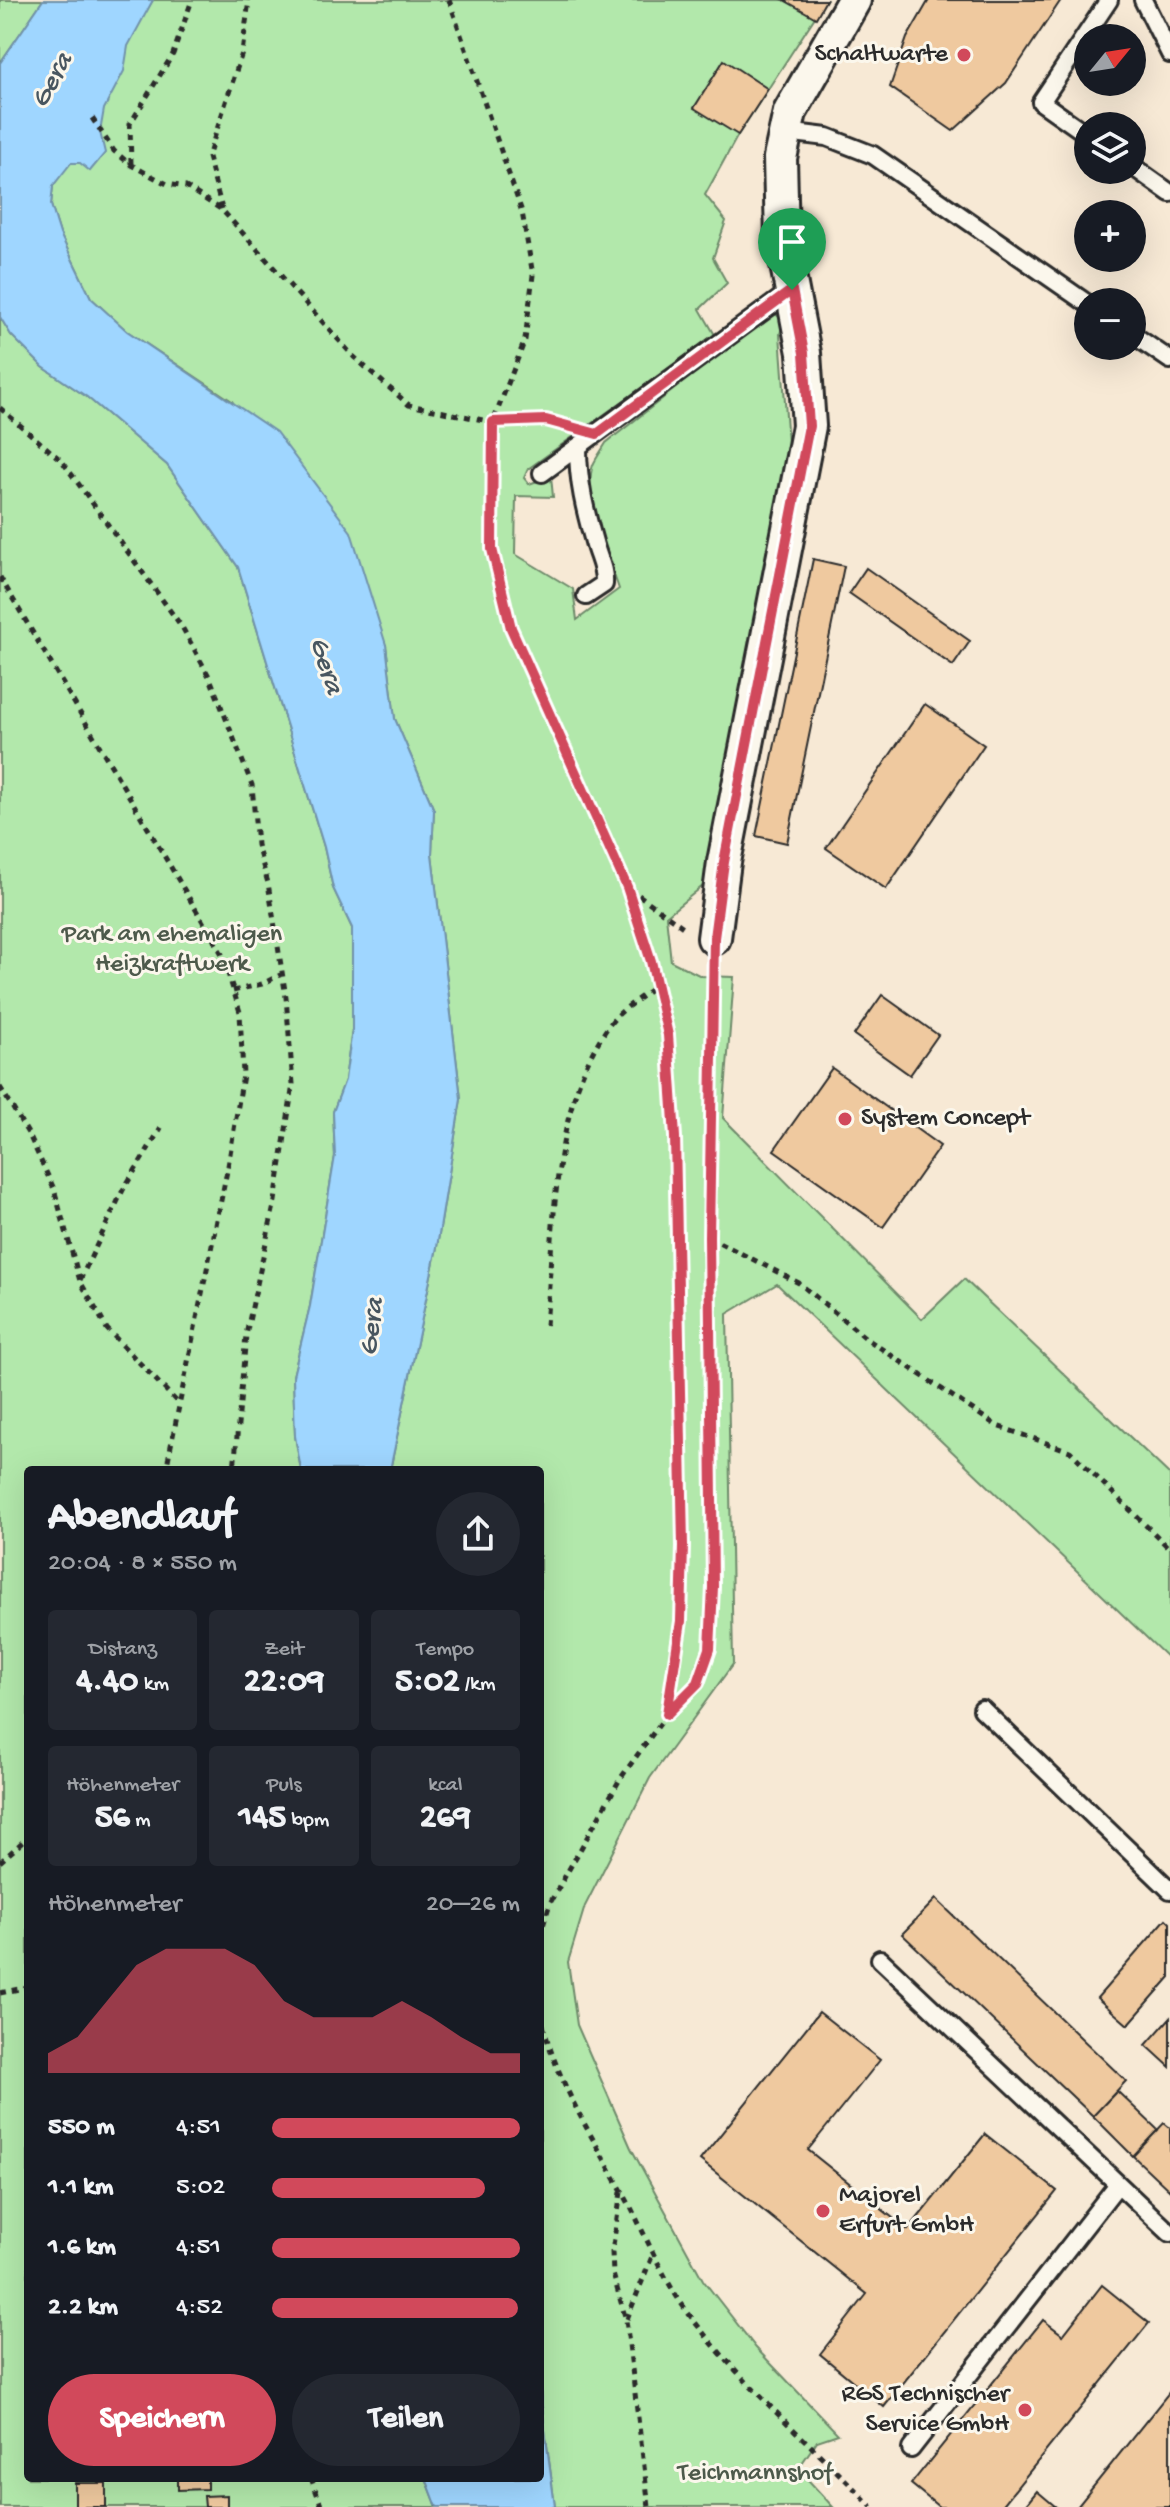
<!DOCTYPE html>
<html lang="de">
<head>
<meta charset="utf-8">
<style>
  body { margin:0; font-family:"Gochi Hand",sans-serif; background:#242831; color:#f1f3f6; height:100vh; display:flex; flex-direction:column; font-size:30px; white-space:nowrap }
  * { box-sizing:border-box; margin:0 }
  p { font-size:26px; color:#9ea1a6 }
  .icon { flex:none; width:44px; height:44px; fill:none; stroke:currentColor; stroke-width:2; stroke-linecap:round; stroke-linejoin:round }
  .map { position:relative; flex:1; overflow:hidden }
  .drawer { position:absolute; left:24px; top:1466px; width:520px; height:1016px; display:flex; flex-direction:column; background:#171b24; border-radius:8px; box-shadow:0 8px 32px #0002 }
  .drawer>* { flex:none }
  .needle { width:52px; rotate:60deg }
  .tools { position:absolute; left:1074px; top:24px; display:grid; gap:16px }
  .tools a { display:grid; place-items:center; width:72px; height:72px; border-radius:50%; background:#171b24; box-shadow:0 8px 32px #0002; font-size:40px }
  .pin { position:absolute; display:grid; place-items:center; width:68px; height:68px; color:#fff; margin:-82px -34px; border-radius:50% 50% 50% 0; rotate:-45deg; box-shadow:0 0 8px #0007 }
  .pin .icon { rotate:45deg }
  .round { display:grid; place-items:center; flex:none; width:84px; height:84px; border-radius:42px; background:#242831 }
  .summary { display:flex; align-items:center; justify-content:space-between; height:136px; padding:0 24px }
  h1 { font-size:44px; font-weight:700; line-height:60px }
  .figures { display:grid; grid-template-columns:repeat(3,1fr); gap:12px; height:136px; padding:8px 24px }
  .figures div { display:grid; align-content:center; border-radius:8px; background:#242831; text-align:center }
  .figures b { font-size:34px; font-weight:700 }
  .figures small { font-size:22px; font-weight:400 }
  .figures p { font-size:22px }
  .chart { height:224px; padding:16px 24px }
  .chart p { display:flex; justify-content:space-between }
  .chart svg { width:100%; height:144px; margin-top:8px; fill:#d1495b; opacity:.7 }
  .primary-button { display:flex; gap:16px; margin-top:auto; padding:16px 24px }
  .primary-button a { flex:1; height:92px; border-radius:48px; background:#d1495b; color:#fff; font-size:32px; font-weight:700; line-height:92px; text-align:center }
  .primary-button a+a { background:#242831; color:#f1f3f6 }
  ul { padding:0 24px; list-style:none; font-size:26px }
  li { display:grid; grid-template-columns:128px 96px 1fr; align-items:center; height:60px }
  li i { height:20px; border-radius:10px; background:#d1495b }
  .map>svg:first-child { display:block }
  .green { fill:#b2e8ab; stroke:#6e8a6b; stroke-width:2 }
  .water { fill:#9fd6ff; stroke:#7192aa; stroke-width:2 }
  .building { fill:#efc99f; stroke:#2b2b2b; stroke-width:2 }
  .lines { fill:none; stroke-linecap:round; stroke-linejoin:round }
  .service-casing { stroke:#2b2b2b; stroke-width:22 }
  .minor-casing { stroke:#2b2b2b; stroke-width:38 }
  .path { stroke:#2b2b2b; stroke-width:5; stroke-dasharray:6 6; stroke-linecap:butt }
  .service { stroke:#fbf7ec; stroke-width:16 }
  .minor { stroke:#fbf7ec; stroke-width:32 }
  .route-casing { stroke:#fff; stroke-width:16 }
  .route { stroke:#d1495b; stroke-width:10 }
  .poi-dot { fill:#d1495b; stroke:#fbf7ec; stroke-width:3 }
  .labels { text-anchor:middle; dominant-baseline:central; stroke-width:6; stroke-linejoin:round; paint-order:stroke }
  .poi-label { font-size:26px; fill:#2b2b2b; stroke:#fbf7ec; text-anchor:end }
  .park-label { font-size:26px; fill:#4d5a4b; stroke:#fbf7ec }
  .water-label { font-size:28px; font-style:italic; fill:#485660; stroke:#fbf7ec }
</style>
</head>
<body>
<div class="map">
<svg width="1170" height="2507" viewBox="0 0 1170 2507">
  <rect width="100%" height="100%" fill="#f7e9d5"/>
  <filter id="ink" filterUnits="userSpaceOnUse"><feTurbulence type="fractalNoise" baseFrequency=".0125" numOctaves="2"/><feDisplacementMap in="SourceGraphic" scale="16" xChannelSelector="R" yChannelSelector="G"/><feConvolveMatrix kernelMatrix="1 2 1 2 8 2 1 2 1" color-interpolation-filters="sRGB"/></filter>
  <g filter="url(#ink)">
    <!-- green -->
    <path class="green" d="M0 0H43L0 63Z
      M153 0H826L738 135 705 195 726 221 713 258 727 283 700 309 715 335 528 469 524 478 529 484 551 476 553 497 516 496 515 554 573 589 577 620 619 589C609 559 582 497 593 465 596 458 602 450 606 443L772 312 784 320 780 334 788 443 734 730 714 877 666 916 671 961 701 976 734 977 723 1118 922 1319 964 1279 1170 1475V1660L777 1284 727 1314 733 1664 650 1778 585 1906 568 1962 577 2025 631 2148 703 2280 756 2348 838 2434 817 2441 798 2469 833 2507H555L540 2391V1470H390L437 1247 461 1099 432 854 434 810 395 719 386 645 232 401 127 331 91 298 60 234 51 205 53 186 62 172 55 160Z
      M0 317 11 335 43 367 87 397 167 465 238 567 324 847 333 888 352 928V1030L345 1080 333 1112 335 1156 310 1306 293 1376 295 1436 301 1470H28V2478H426L437 2507H0Z"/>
    <!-- water -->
    <path class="water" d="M43 0H153L128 46 124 71 104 109 100 132 105 153 90 171 80 163H71L53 186 51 205 60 234 91 298 127 331 276 432 351 532 386 645 395 719 434 810 432 854 461 1099 437 1247 390 1470H301L295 1436 293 1376 310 1306 335 1156 333 1112 345 1080 352 1030V928L333 888 324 847 238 567 167 465 87 397 43 367 11 335 0 317V63Z
      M540 2391 555 2507H437L426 2478H540Z"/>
    <!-- building -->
    <path class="building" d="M784 0H826L816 18Z
      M1061 0 1006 83 953 131 890 87 907 38 929 0Z
      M724 60 768 89 738 135 694 108Z
      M813 559 844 566 787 843 756 836Z
      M866 568 970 641 953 666 849 593Z
      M925 704 984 745 886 889 826 848Z
      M882 995 938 1035 910 1075 854 1035Z
      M832 1068 940 1146 883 1227 774 1150Z
      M936 1899 1126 2081 1093 2116 902 1934Z
      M1166 1919 1170 1923V1977L1128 2025 1097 1998Z
      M819 2012 880 2060 808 2150 908 2230 985 2134 1057 2191 884 2407 820 2354 867 2294 700 2160Z
      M1170 2018V2067L1146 2045Z
      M1117 2091 1158 2130 1133 2156 1093 2116Z
      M1164 2123 1170 2128V2191L1133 2156Z
      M1102 2285 1149 2323 1001 2507H939L911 2484 1043 2320 1063 2335Z
      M1170 2391V2507H1077Z
      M178 2478H207V2489L178 2490Z
      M75 2483H106V2507H75Z
      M1037 2491 1056 2507H1024Z
      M227 2495V2507H205L204 2496Z"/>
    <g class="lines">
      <!-- service casing -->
      <g class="service-casing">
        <path id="service" d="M1143 0 1170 54
          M786 132 827 137 873 155 1088 304
          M1088 135 1041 102 1109 0
          M1132 166 1170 193
          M1132 334 1170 360
          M578 448C578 482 585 510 594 542 598 558 605 568 604 584L586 596
          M542 473 792 290
          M982 1709 1170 1890
          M880 1959 1170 2233
          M911 2449 1118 2184"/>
      </g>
      <!-- minor casing -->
      <g class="minor-casing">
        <path id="minor" d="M714 938 724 862 809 426 804 353 782 239 780 158 790 112 854 0"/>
      </g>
      <!-- path -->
      <path class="path" d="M449 0 522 212 533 275 525 340 493 422 492 549 511 628 627 887 651 961 668 1035 675 1137 683 1546 681 1621 667 1714
        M92 118 114 151 131 165 167 184 186 187 222 210 354 357 409 405 493 422 546 420 561 424
        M131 164 130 124 173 54 192 0
        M222 209 208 157 242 53 249 0
        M0 408 62 461 182 627 210 678 252 785 257 845 268 883 286 997 293 1084 275 1201 246 1335 234 1470
        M0 577 222 954 240 1012 243 1075 228 1166 166 1470
        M629 888 683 927
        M233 991 262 984 282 974
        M0 1087 29 1135 54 1189 80 1281 107 1329 179 1404
        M709 1237 799 1283 867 1339 997 1426 1070 1451 1170 1549
        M80 1280 123 1190 161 1128
        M546 1325C555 1227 550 1107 610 1024 621 1009 642 997 657 985
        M0 1862 28 1837
        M540 1936 550 1903 620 1779 667 1714 698 1683 710 1649 713 1587 709 1237 714 971
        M0 1993 28 1987
        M540 2013C555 2079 589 2131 621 2189 642 2226 657 2267 681 2303 734 2379 808 2440 872 2507
        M621 2192 612 2252 613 2274 626 2320 649 2507
        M627 2319 653 2254
        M311 2478 322 2507"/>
      <!-- service -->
      <use href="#service" class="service"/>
      <!-- minor -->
      <use href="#minor" class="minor"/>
    </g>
  </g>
  <g class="lines" filter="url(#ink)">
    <!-- route casing -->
    <g class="route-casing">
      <path id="route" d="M792 290 804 353 809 426 724 862 714 938 709 1237 713 1587 710 1649 698 1683 667 1714 681 1621 683 1546 675 1137 668 1035 651 961 627 887 511 628 492 549 493 422 546 420 597 434Z"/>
    </g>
    <!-- route -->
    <use href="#route" class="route"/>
  </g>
  <!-- markers -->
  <g class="poi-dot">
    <circle cx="964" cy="55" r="8"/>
    <circle cx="845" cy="1119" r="8"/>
    <circle cx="823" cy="2211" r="8"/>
    <circle cx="1025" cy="2410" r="8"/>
  </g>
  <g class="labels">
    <!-- poi labels -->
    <g class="poi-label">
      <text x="948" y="55">Schaltwarte</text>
      <text x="861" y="1119" text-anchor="start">System Concept</text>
      <text x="839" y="2196" text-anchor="start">Majorel<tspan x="839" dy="30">Erfurt GmbH</tspan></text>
      <text x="1009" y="2395">RGS Technischer<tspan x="1009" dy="30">Service GmbH</tspan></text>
    </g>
    <!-- park labels -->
    <g class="park-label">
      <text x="172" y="935">Park am ehemaligen<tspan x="172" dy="30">Heizkraftwerk</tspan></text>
      <text x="755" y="2474">Teichmannshof</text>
    </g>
    <!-- water labels -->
    <g class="water-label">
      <text transform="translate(53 81) rotate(-61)">Gera</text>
      <text transform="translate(325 666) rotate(72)">Gera</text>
      <text transform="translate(373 1327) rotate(-83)">Gera</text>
    </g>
  </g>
</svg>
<div class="tools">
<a><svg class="needle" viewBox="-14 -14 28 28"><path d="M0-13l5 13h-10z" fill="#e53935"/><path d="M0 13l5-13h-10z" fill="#9ea1a6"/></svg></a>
<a><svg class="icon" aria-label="layers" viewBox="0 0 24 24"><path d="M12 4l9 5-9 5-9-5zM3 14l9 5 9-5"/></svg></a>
<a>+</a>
<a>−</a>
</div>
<div class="pin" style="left:792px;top:290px;background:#1e9e55"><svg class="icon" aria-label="arrive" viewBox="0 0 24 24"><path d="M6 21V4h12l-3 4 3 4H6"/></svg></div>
<section class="drawer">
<div class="summary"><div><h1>Abendlauf</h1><p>20:04 · 8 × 550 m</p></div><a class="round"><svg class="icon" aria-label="share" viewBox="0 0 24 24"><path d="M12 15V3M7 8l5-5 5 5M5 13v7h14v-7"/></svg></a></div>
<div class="figures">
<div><p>Distanz</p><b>4.40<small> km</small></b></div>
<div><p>Zeit</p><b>22:09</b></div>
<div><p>Tempo</p><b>5:02<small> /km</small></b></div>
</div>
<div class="figures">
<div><p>Höhenmeter</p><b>56<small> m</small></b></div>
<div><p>Puls</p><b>145<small> bpm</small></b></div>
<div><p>kcal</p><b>269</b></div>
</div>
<div class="chart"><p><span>Höhenmeter</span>20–26 m</p>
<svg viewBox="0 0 160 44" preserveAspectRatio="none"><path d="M0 44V38L10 33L20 22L30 11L40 6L50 6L60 6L70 11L80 22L90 27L100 27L110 27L120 22L130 27L140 33L150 38L160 38V44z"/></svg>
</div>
<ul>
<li><b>550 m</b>4:51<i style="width:100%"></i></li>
<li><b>1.1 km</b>5:02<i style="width:86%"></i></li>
<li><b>1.6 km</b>4:51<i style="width:100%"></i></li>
<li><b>2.2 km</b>4:52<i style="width:99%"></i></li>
</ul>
<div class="primary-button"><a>Speichern</a><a>Teilen</a></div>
</section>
</div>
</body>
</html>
